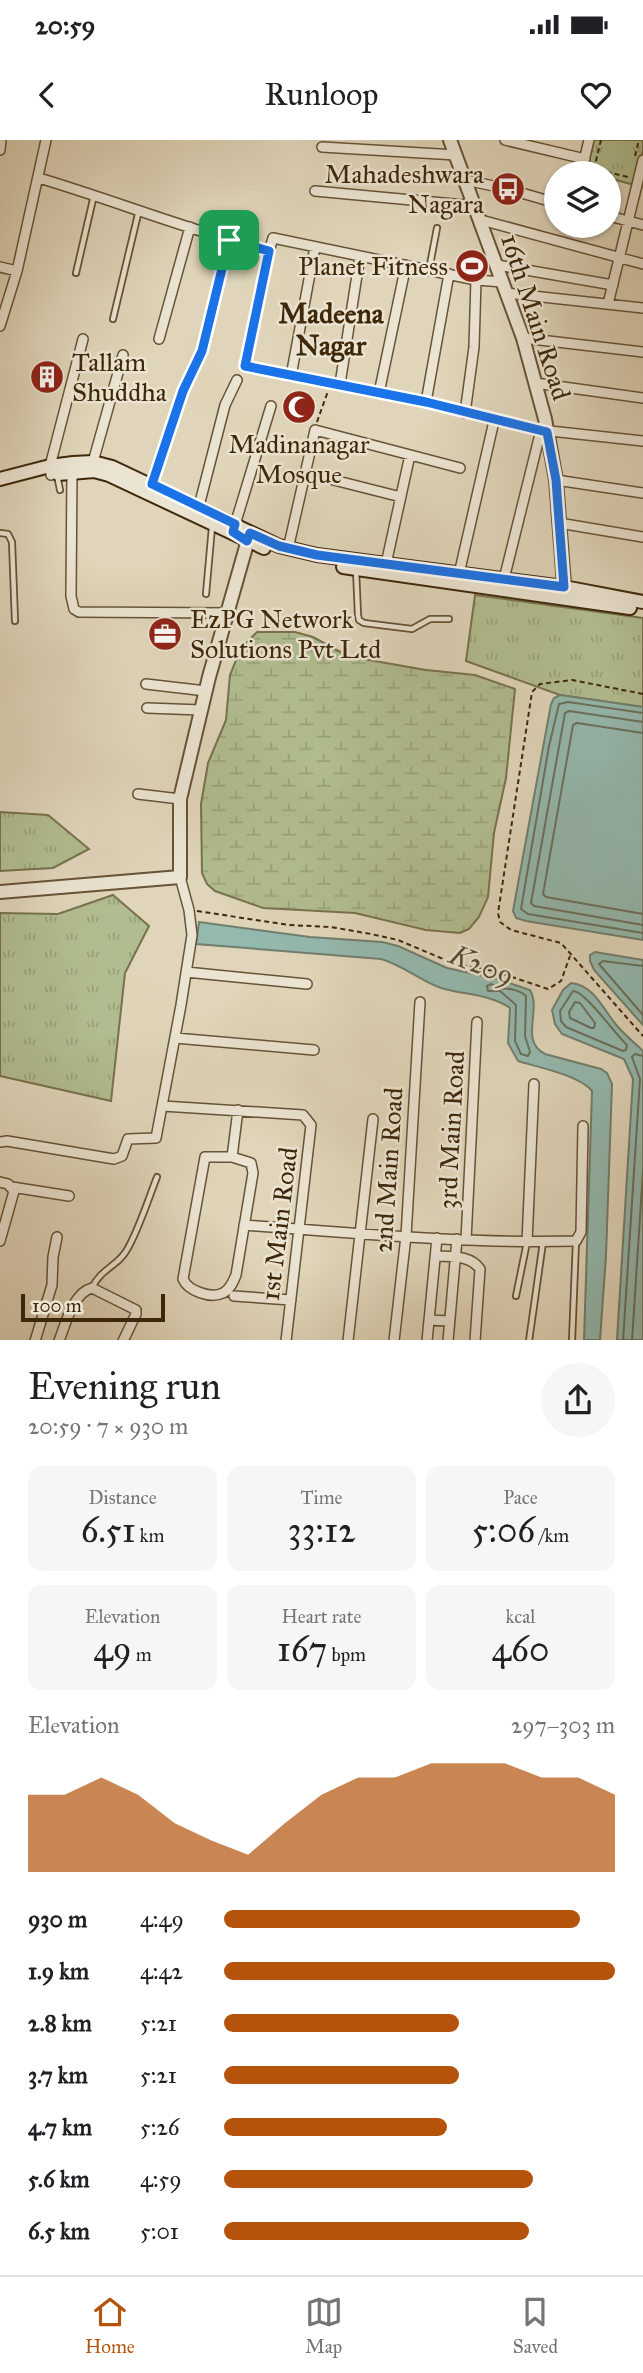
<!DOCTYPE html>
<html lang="en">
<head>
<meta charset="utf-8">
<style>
  body { margin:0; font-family:"IM FELL Great Primer",serif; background:#f6f6f6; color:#202124; height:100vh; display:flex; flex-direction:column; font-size:26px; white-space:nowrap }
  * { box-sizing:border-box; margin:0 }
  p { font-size:23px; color:#757577 }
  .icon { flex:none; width:38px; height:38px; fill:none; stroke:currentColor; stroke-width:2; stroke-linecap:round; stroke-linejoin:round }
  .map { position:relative; height:1200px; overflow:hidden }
  .sheet { display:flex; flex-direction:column; background:#fff; flex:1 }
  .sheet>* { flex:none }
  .buttons { position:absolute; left:544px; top:21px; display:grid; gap:14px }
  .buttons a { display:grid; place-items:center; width:77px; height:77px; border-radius:50%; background:#fff; box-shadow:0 2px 5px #0004; font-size:35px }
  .scale { position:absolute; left:21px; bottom:18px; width:144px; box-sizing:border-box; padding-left:7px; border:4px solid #3f280a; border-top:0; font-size:19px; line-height:24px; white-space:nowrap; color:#3f280a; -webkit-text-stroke:5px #ebe4d2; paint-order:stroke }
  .pin { position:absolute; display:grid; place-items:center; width:60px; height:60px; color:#fff; margin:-30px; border-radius:14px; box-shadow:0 4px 10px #0006 }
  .round { display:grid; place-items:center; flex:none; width:74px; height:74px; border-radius:37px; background:#f6f6f6 }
  .summary { display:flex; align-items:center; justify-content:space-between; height:119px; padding:0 28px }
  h1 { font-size:38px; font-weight:600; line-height:52px }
  .stats { display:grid; grid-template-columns:repeat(3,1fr); gap:10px; height:119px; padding:7px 28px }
  .stats div { display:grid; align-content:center; border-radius:14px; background:#f6f6f6; text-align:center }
  .stats b { font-size:35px; font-weight:600 }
  .stats small { font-size:19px; font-weight:400 }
  .stats p { font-size:19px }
  .chart { height:196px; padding:14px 28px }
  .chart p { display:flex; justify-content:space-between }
  .chart svg { width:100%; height:126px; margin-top:7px; fill:#b45309; opacity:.7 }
  ul { padding:0 28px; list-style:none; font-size:23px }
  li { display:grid; grid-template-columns:112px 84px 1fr; align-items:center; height:52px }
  li i { height:18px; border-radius:9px; background:#b45309 }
  .status { display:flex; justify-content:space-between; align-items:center; height:49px; padding:0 35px; background:#fff; direction:ltr }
  .status svg { height:19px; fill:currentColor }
  header { display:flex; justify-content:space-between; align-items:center; height:91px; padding:0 28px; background:#fff; font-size:32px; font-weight:600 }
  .dock { display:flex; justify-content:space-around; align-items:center; height:98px; border-top:2px solid #e0e0e0; background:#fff; font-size:19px; color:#757577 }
  .dock a { display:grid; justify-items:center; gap:4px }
  .dock .current { color:#b45309 }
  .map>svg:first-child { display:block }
  .grass { fill:url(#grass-tufts); stroke:#78724d; stroke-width:2 }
  .wetland { fill:url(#wetland-marsh); stroke:#78724d; stroke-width:2 }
  .water { fill:#94b9af; stroke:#727f6d; stroke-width:2 }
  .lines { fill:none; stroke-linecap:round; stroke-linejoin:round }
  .shore { stroke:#6a705c; stroke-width:2 }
  .service-casing { stroke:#675336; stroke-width:8 }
  .minor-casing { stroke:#675336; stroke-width:12 }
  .tertiary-casing { stroke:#675336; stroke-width:16 }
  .secondary-casing { stroke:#3f280a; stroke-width:16 }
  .path { stroke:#3f280a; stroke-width:2; stroke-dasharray:5 3.5; stroke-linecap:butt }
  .service { stroke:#ebe4d2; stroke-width:4.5 }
  .minor { stroke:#ebe4d2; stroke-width:9 }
  .tertiary { stroke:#ebe4d2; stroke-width:12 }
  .secondary { stroke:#ebe4d2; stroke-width:12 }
  .route-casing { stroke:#fff; stroke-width:14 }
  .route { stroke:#1a73e8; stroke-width:9 }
  .labels { text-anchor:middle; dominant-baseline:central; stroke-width:5; stroke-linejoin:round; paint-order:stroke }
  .poi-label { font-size:26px; fill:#3f280a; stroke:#ebe4d2; text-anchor:end }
  .street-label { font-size:26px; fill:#3f280a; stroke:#ebe4d2 }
  .neighbourhood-label { font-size:28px; font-weight:bold; fill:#3f280a; stroke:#ebe4d2 }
  .water-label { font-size:28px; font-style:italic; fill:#544c33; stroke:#ebe4d2 }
</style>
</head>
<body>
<div class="status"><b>20:59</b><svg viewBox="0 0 49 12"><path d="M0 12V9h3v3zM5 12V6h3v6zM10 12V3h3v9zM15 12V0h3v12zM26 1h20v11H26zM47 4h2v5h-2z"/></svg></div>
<header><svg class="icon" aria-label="back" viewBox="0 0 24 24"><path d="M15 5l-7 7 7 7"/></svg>Runloop<svg class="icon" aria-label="heart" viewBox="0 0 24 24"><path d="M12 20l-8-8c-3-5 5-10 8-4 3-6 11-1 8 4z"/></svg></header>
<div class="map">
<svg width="643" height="1201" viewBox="0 0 643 1201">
  <defs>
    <pattern id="grass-tufts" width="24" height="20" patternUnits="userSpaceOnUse" patternTransform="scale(1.75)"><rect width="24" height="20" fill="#b1bd90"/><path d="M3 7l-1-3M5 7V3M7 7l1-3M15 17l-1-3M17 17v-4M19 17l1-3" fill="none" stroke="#99a27b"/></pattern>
    <pattern id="wetland-marsh" width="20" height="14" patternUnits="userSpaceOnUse" patternTransform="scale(1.75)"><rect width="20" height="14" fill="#b1bd90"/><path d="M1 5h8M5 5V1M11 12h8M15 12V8" fill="none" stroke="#99a27b"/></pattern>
  </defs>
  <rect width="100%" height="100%" fill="#e0d5ba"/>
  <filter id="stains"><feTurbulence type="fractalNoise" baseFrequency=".00286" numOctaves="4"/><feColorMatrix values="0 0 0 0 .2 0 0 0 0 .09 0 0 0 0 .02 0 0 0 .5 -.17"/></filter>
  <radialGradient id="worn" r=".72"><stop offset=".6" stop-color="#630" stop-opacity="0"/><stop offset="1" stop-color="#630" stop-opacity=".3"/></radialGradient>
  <!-- grass -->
  <path class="grass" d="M593 0H643V10L634 45 609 38V33L585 32Z
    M475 455 643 478V567L560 555 466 521Z
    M0 672 48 675 89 709 53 728 0 731Z
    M113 755 149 786 125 833 111 961 0 936V773L58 774Z"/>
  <!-- wetland -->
  <path class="wetland" d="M257 492H295L313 497 344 514 363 519 426 530 475 535 515 549 506 638 494 693 488 757 479 777 469 789 460 793 426 790 355 773 263 768 215 751 207 744 202 733 201 664 208 623 226 580 230 535 241 508Z"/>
  <!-- water -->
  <path class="water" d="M560 555 643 567V800L526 781 516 778 513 771 551 564 554 558Z
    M199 782 310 797 382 802 398 806 447 828 498 839 530 850C542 870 519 901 545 914L601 929 607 933 612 944 606 1116 600 1200H584L592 951C579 935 537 927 518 921L508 903 510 868C490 854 464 855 441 848 420 841 403 825 381 819L196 804Z
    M595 812 643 820V885L594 830 590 821V815Z
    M571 843C595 845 604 872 619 888 626 896 635 903 643 911V1200H617L633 939 624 919 562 894 555 884 552 870 563 850Z"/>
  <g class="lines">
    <!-- shore -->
    <path class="shore" d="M643 573 568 562 559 564 549 606 521 769 528 774 643 793
      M643 582 569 571 565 573 531 763 534 766 643 785
      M643 593 577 583 573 585 543 754 546 757 643 774
      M643 826 603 821 599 824 643 875
      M491 844 501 849C507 847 521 851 526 856L525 896 530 912 528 916 521 914 515 901 516 865 500 851H488L487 846Z
      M573 851C585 851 615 894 627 905L626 910 623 911 566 887 561 881 560 871Z
      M575 862 580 863 595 883 594 888H591L570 878 569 872Z
      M623 1201 640 939 632 917 635 914 643 916
      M632 1201 643 1030"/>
    <!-- service casing -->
    <g class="service-casing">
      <path id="service" d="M429 130 437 88
        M76 133 94 55
        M113 179 139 70
        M57 335 60 350
        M0 393 8 394 12 402 15 481
        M356 430 358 475 359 480 364 483 412 489 430 479H449
        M206 454 212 387
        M92 1148C101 1128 119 1126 128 1108 140 1086 148 1060 157 1037
        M516 1156 527 1102
        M529 1201 543 1102
        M572 1201 576 1101"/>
    </g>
    <!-- minor casing -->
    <g class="minor-casing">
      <path id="minor" d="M505 0 585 19
        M322 7 456 15
        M0 10 1 0
        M581 33 589 0
        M39 38C116 61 191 91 269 111L273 98 476 140 503 142
        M465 40 508 49 556 63
        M315 51 476 66
        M609 76 643 85
        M481 80 643 124
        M269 111 245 226 426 262 541 290
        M497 125 613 145
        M0 127 17 131
        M506 153 643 168
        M608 164 643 20
        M0 186 17 131 46 0
        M523 198 643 212
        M159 199 190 87
        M291 236 315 107
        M535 243 643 258
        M340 244 360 116
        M379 253 406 125
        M426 262 449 134
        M465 273 474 207 476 140
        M93 322 123 215
        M72 329 71 456 74 469 79 472 227 473
        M306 333 401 357
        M51 335 50 326 83 199
        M556 340 643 353
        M151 344 183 251 202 211 229 100
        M199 366 225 265 237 240
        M559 383 643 397
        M234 388 271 266
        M288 409 315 290 460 328
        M386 424 410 315
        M459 434 494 281
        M504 439 541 290 643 301
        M146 544 206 551
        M147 568 201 570
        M138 654 180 659
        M186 832 307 844
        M175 898 314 910
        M163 966 303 975 311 985 286 1201
        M0 1002 7 1001 114 1019 122 1016 128 999 156 998 181 865 192 795 189 770 180 737
        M232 1017 251 1023 253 1033 236 1135C233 1142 230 1150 223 1153 211 1159 188 1151 183 1139L205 1017H232L238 970
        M0 1042 8 1044 14 1051 0 1101
        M12 1047 69 1056
        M244 1085C354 1093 465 1104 576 1101L581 1092 583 986
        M466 1100 477 882
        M527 1102 534 944
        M436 1116C452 1117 470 1115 480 1129L475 1201
        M234 1156 291 1160
        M429 1180 449 1181
        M35 1201 52 1145 53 1117 57 1097
        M59 1201C66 1183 73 1153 92 1148L136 1170V1174L123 1201
        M348 1201 373 979
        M394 1201 406 1096 420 862
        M427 1201 437 1098
        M448 1201 457 1099"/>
    </g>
    <!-- tertiary casing -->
    <g class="tertiary-casing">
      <path id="tertiary" d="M450 0 523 198 545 279 556 340 565 457
        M0 752 180 737V659L209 537 250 393"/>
    </g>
    <!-- secondary casing -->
    <g class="secondary-casing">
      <path id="secondary" d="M58 334 94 331 109 335 264 408
        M0 339 50 326 73 323 93 322 112 327 279 406 317 415 564 447 643 462
        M343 427 630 468"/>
    </g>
    <!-- path -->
    <path class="path" d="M601 0 594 29 628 37
      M635 16 639 0
      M317 282 328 251
      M643 554 572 540 540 544 532 552 498 773 500 782 511 790 561 803 643 896
      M197 771 289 785 331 787 371 794 398 800 455 824 494 831 548 849 561 841 570 816"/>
    <!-- service -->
    <use href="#service" class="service"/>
    <!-- minor -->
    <use href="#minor" class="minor"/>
    <!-- tertiary -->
    <use href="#tertiary" class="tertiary"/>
    <!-- secondary -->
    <use href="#secondary" class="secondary"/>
  </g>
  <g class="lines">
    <!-- route casing -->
    <g class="route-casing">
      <path id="route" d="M229 100 269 111 245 226 426 262 547 292 556 340 564 447 317 415 279 406 250 393 247 401 233 392 235 384 152 344 183 251 202 211Z"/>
    </g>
    <!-- route -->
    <use href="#route" class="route"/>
  </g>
  <!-- icons -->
  <defs>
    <g id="bus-disc" transform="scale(1.75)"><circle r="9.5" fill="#8f2418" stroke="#ebe4d2"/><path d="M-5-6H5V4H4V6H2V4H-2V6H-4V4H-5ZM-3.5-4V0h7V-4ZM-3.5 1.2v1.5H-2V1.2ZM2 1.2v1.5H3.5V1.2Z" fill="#fff"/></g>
    <g id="stadium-disc" transform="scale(1.75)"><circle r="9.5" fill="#8f2418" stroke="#ebe4d2"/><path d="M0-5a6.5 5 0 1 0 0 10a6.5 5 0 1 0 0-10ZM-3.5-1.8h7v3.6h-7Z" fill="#fff"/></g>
    <g id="building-disc" transform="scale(1.75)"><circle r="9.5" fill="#8f2418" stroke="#ebe4d2"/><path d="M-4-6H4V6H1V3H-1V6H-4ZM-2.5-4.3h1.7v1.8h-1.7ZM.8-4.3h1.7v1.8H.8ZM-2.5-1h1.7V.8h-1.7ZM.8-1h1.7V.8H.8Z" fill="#fff"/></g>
    <g id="mosque-disc" transform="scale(1.75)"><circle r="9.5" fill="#8f2418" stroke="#ebe4d2"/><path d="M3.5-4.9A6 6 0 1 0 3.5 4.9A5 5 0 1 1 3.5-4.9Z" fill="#fff"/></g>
    <g id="office-disc" transform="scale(1.75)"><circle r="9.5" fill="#8f2418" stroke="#ebe4d2"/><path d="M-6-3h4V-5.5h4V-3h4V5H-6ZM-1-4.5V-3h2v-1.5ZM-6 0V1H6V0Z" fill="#fff"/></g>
  </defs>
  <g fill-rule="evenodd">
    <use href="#bus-disc" x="508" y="49"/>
    <use href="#stadium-disc" x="472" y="126"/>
    <use href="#building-disc" x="47" y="237"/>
    <use href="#mosque-disc" x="299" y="267"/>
    <use href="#office-disc" x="165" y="494"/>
  </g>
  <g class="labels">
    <!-- poi labels -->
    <g class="poi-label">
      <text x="484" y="34">Mahadeshwara<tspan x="484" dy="30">Nagara</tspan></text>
      <text x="448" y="126">Planet Fitness</text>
      <text x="72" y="222" text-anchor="start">Tallam<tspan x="72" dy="30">Shuddha</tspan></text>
      <text x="299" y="304" text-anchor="middle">Madinanagar<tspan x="299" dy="30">Mosque</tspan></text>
      <text x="190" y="479" text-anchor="start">EzPG Network<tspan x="190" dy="30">Solutions Pvt Ltd</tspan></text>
    </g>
    <!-- street labels -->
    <g class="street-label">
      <text transform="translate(536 177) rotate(72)">16th Main Road</text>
      <text transform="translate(451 990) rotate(-87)">3rd Main Road</text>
      <text transform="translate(388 1030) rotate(-86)">2nd Main Road</text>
      <text transform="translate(279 1084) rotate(-83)">1st Main Road</text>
    </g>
    <!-- neighbourhood labels -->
    <g class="neighbourhood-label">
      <text x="331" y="173">Madeena<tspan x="331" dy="32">Nagar</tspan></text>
    </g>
    <!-- water labels -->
    <g class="water-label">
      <text transform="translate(482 825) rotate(21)">K209</text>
    </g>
  </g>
  <rect width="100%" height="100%" filter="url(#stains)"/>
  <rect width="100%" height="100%" fill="url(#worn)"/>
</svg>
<div class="buttons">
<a><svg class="icon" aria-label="layers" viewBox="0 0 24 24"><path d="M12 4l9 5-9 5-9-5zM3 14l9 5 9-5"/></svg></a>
</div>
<div class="scale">100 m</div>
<div class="pin" style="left:229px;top:100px;background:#1e9e55"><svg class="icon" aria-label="arrive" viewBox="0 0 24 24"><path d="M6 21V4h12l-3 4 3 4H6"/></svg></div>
</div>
<section class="sheet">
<div class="summary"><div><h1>Evening run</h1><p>20:59 · 7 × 930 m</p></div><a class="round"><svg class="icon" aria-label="share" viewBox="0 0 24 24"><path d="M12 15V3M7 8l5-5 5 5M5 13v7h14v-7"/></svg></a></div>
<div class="stats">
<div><p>Distance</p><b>6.51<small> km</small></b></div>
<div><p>Time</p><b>33:12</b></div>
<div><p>Pace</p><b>5:06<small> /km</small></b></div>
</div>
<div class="stats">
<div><p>Elevation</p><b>49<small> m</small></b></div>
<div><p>Heart rate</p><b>167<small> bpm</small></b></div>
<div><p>kcal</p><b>460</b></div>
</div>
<div class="chart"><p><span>Elevation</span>297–303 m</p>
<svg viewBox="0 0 160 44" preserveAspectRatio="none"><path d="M0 44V17L10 17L20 11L30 17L40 27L50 33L60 38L70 27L80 17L90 11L100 11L110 6L120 6L130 6L140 11L150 11L160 17V44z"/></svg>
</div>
<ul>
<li><b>930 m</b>4:49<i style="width:91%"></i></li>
<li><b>1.9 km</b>4:42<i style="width:100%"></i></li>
<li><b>2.8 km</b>5:21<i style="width:60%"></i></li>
<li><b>3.7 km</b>5:21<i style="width:60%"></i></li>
<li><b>4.7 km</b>5:26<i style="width:57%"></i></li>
<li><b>5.6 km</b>4:59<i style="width:79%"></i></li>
<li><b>6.5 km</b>5:01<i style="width:78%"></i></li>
</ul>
</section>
<nav class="dock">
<a class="current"><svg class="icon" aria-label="home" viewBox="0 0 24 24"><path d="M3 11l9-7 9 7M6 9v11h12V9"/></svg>Home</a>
<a><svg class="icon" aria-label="map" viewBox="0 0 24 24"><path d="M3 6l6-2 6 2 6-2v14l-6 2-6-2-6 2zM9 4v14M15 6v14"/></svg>Map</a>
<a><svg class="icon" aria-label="saved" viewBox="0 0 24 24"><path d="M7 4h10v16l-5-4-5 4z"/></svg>Saved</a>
</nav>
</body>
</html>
